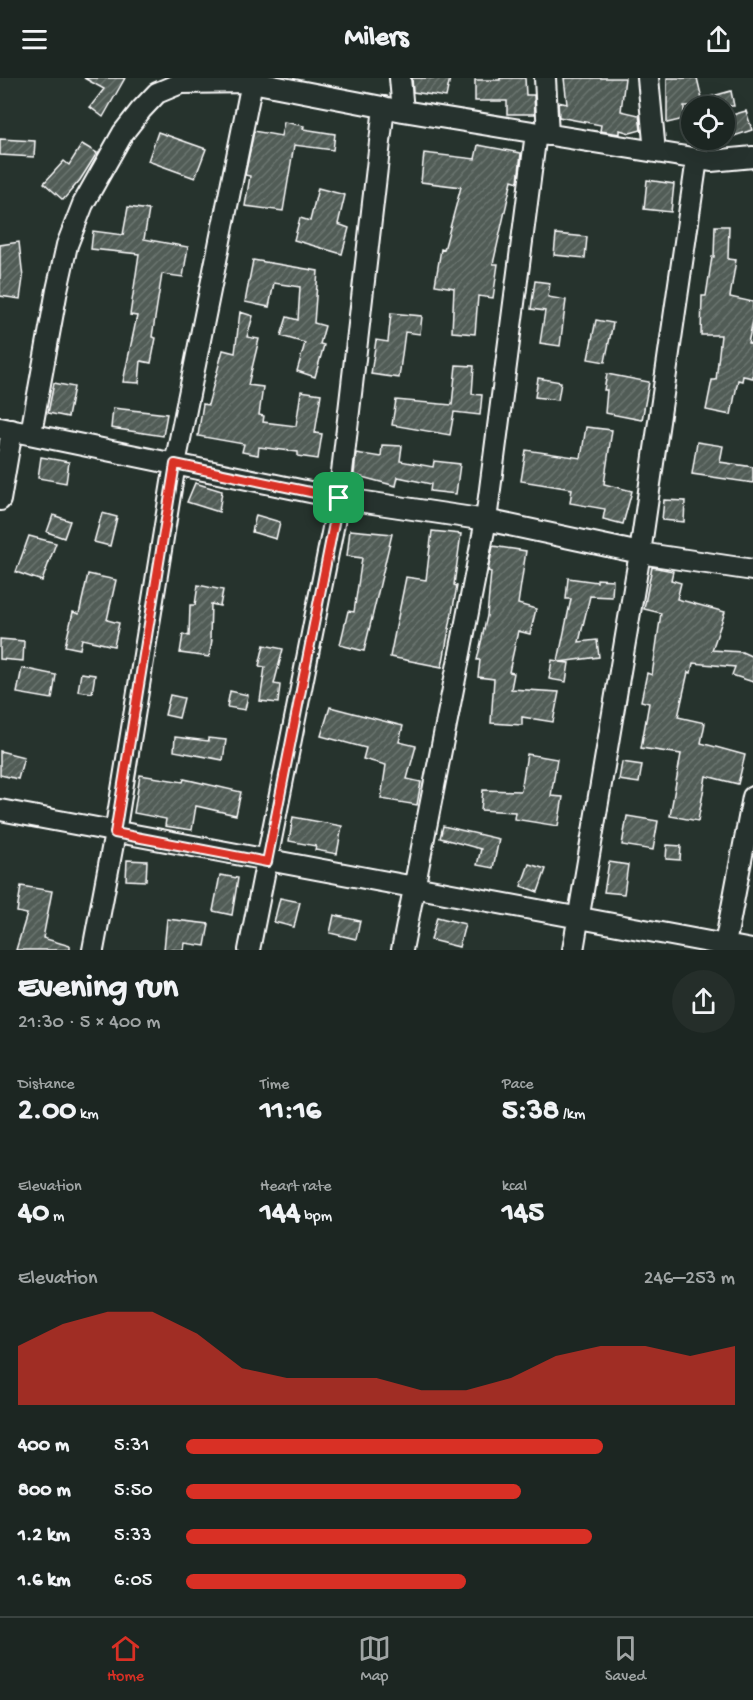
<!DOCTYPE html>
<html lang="en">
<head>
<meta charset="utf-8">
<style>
  body { margin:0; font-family:"Gochi Hand",sans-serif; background:#252e2a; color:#f1f3f6; height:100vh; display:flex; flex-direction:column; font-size:22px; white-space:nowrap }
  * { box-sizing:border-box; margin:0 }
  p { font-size:20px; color:#a0a5a5 }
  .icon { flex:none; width:33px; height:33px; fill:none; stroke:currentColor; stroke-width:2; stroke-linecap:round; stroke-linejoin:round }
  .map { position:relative; height:872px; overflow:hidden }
  .sheet { display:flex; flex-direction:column; background:#1c2622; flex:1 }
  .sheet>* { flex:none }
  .buttons { position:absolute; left:681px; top:18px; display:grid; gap:12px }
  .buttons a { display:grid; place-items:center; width:54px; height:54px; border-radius:50%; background:#1c2622; box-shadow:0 6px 24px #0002,0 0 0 2px #3a4340; font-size:30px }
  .pin { position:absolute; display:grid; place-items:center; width:51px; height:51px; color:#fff; margin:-26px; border-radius:12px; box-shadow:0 3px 9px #0006 }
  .round { display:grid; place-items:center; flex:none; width:63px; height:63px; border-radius:32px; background:#252e2a }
  .overview { display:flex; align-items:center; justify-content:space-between; height:102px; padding:0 18px }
  h1 { font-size:33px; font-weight:800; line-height:45px }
  .figures { display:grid; grid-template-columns:repeat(3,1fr); gap:9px; height:102px; padding:6px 18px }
  .figures div { display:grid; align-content:center }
  .figures b { font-size:30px; font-weight:800 }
  .figures small { font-size:16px; font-weight:400 }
  .figures p { font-size:16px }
  .chart { height:168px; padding:12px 18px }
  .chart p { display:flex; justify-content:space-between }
  .chart svg { width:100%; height:108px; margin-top:6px; fill:#d93025; opacity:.7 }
  ul { padding:0 18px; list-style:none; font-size:20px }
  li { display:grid; grid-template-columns:96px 72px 1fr; align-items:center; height:45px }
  li i { height:15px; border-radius:8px; background:#d93025 }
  header { display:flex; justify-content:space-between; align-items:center; height:78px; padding:0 18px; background:#1c2622; font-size:27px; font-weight:800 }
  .dock { display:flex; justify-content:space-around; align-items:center; height:84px; border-top:2px solid #3a4340; background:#1c2622; font-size:16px; color:#a0a5a5 }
  .dock a { display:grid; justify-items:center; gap:3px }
  .dock .on { color:#d93025 }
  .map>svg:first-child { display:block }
  .building { fill:url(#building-hatch); stroke:#fff; stroke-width:1.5 }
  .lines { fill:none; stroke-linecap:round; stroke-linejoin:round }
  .minor-casing { stroke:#fff; stroke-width:24 }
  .minor { stroke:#26332d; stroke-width:20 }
  .route-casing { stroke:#fff; stroke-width:12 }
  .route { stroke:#d93025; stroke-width:8 }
</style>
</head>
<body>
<header><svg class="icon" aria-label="menu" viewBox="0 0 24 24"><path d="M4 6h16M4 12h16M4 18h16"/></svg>Milers<svg class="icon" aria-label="share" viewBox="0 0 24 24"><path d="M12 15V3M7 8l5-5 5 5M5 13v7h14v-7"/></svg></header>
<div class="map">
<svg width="753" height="872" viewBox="0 0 753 872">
  <defs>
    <pattern id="building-hatch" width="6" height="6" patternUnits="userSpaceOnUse" patternTransform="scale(1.5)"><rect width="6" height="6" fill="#515c57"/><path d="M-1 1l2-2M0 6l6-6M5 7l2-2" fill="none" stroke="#6b7470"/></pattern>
  </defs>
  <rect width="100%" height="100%" fill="#26332d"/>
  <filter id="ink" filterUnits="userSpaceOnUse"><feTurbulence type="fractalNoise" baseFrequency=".0167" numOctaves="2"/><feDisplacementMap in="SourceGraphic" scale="12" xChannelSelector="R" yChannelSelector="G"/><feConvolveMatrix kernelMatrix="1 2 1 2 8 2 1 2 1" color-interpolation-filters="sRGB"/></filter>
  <g filter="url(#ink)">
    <!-- building -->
    <path class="building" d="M84 0H125L103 39 90 29 104 11Z
      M412 0H450L446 19 413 14Z
      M500 0H525L526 17H534L535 36H507V23H475V2H500Z
      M564 0H625L621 33 639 37 641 52 630 55 620 52V56L600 53 601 47 559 39 558 24 567 26Z
      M667 0H697L702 21 731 13 734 28H684V41L667 45Z
      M746 33 752 52 731 59 725 39Z
      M284 44 304 48 303 51 335 56 333 72 294 67 283 133 245 128 250 98 245 97 254 53 281 58Z
      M158 54 206 71 195 100 148 83Z
      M0 61 35 63 34 79 0 77Z
      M82 66 97 75 80 102 63 122 44 105 64 83 69 87Z
      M478 67 521 75 518 104 512 102 493 186H498L493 220 478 218 475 256 452 254 454 210 435 207 441 171 444 172 461 109 421 104 424 75 475 81Z
      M647 102 674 106 671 134 644 131Z
      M318 110 345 117 338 146 349 150 342 176 294 162 300 140 310 143Z
      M128 129 149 132 144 161 188 169 183 199 162 196 152 259 156 260 151 285 141 283 139 305 123 304 137 238 130 237 139 176 91 171 93 153 123 157Z
      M715 148H729L728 181 736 182 730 219 753 224V243L748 265 753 266V300L743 298 742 303 738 302 731 337 706 332 712 302H716L721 257H701L702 218H706L712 179H714Z
      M556 156 587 159 585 180 554 177Z
      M19 164 23 200 20 221 0 218V167Z
      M253 182 318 193 314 245 325 248 320 266 324 267 315 299 297 293 305 265 281 258 287 239 298 242 300 209 274 205 269 229 245 224Z
      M535 203 550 205 548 219 566 222 560 268 540 265 545 233 531 231Z
      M240 234 253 238 247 259 259 261 248 307 263 309 259 337 264 338 263 344 296 348 301 313 321 316 315 355 322 356 318 381 298 378V374L259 369 258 377 242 374 244 366 198 358 203 326 208 327 223 272 235 275Z
      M391 235 422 238 420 256 405 254 399 300 371 296 376 262 388 264Z
      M596 242 613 245 605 284 588 281Z
      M456 287 474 288 472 316 482 317 480 337 454 334 450 357 392 347 396 322 452 327Z
      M607 296 649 304 642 342 605 335 607 312H604Z
      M538 300 561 304 558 322 535 319Z
      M54 305 74 309 68 339 48 335Z
      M113 330 167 336 163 358 111 350Z
      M586 349 612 352 604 406 632 413 623 446 603 441 605 431 570 425 572 411 521 403 526 372 581 380Z
      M697 364 723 368 720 384 753 389V405L692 396Z
      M382 367 402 368 400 383 433 389 434 383 460 386 456 416 430 413 431 406 398 399 396 408 354 397 356 375 381 379Z
      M41 379 69 384 66 405 38 400Z
      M195 405 222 413 219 434 187 424Z
      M664 422 685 423 684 444 662 442Z
      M102 435 117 439 110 468 94 464Z
      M53 437 70 443 64 460 47 454Z
      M256 437 280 444 276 461 252 454Z
      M350 452 392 456 364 573 340 567 348 533 354 534 362 480 347 478Z
      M432 453 461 456 454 507 457 508 442 589 390 579 406 499 426 502Z
      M29 458 56 465 42 503 16 494Z
      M493 468 526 473 518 526 536 531 530 556 518 553 509 594 514 595 511 611 559 614 553 644 522 639V647L491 645 494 601 478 599 480 582H477L487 538 491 494 488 493Z
      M652 489 673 493 671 502 681 505 677 521 725 534 712 572 742 574 753 579V604L732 597 735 589 693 585 691 595 688 594 678 639 705 645 701 665 745 677 738 706 706 698 698 743 670 738 681 676 641 670 649 625 641 623 647 595 652 597 661 535 644 531Z
      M88 496 116 502 107 542 119 545 114 568 82 561 80 571 65 568 73 534 79 536Z
      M568 500 597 504V501L613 502 612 519 590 518 579 564 597 562 599 579 559 584 569 585 566 604 549 601 552 582 558 583 571 521H566Z
      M198 507 223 512 220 528 211 526 210 561 212 562 209 579 180 575 183 556 189 558 190 527H195Z
      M0 561 24 563 23 583 0 581Z
      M264 567 283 571 274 606 280 607 278 625 260 623 265 589 259 588Z
      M22 590 56 597 52 621 17 615Z
      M81 595 95 597 92 615 78 613Z
      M230 613 248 617 245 632 227 629Z
      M170 617 184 620 179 640 165 637Z
      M330 629 403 648 399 664 416 668 407 701 421 704 417 727 381 721 386 687 363 681 366 670 321 658Z
      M175 659 208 663V660L226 662 223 682 174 673Z
      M0 673 24 679 18 701 0 697Z
      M527 676 557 681 551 718 563 719 558 748 514 741 515 734 481 732 483 712 521 713Z
      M622 684 642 687 639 705 619 702Z
      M140 697 183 704 184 701 241 714 236 737 196 728 192 752 165 748 166 741 134 735Z
      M627 738 658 743 653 772 622 767Z
      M293 739 342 748 337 776 315 772 316 768 289 763Z
      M443 748 499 761 493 790 477 787 481 771 440 760Z
      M667 767 681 768 680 782 666 781Z
      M127 782 147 783 146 803 126 802Z
      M609 784 628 787 624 816 604 814Z
      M529 786 546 791 538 814 521 808Z
      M220 797 238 800 232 837 213 833Z
      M21 808 52 813 43 860 70 868V872H16L27 836 17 834Z
      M280 820 300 824 294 849 274 844Z
      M334 837 360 843 356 861 330 855Z
      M437 839 465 846 459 869 431 862Z
      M167 841 209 846 205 868 185 865 184 872H164Z"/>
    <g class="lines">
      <!-- minor casing -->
      <g class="minor-casing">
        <path id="minor" d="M400 0 403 33
          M545 0 548 57
          M648 0 655 74
          M0 350 339 420 486 442 640 475 753 492
          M31 355 57 212 67 167 83 126 123 55 141 32 157 15 181 5 252 4 403 33 711 83 753 79
          M0 422 12 352
          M0 732 752 872
          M93 872 115 755 175 386 252 4
          M249 872 339 420 384 29
          M402 872 486 442 536 55
          M573 872 640 475 697 81
          M724 872 753 719"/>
      </g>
      <!-- minor -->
      <use href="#minor" class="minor"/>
    </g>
  </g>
  <g class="lines" filter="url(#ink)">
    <!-- route casing -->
    <g class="route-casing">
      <path id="route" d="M175 386 339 420 267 784 115 755Z"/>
    </g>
    <!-- route -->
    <use href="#route" class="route"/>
  </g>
</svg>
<div class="buttons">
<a><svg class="icon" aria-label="locate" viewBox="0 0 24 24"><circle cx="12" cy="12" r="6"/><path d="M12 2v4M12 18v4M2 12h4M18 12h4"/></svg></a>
</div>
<div class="pin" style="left:339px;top:420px;background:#1e9e55"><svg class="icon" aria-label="arrive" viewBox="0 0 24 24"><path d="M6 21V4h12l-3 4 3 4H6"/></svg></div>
</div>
<section class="sheet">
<div class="overview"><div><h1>Evening run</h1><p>21:30 · 5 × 400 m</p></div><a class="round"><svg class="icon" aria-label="share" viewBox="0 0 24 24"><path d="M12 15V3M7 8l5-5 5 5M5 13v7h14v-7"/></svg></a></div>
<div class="figures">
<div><p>Distance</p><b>2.00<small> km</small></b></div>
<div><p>Time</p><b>11:16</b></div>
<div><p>Pace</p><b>5:38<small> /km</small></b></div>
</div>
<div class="figures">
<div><p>Elevation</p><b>40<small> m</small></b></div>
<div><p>Heart rate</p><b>144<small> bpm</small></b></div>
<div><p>kcal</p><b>145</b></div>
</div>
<div class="chart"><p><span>Elevation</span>246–253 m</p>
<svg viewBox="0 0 160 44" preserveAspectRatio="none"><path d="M0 44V20L10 11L20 6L30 6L40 15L50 29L60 33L70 33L80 33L90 38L100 38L110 33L120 24L130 20L140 20L150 24L160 20V44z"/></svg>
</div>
<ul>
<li><b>400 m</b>5:31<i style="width:76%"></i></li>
<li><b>800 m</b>5:50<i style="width:61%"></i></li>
<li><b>1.2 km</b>5:33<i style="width:74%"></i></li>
<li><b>1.6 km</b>6:05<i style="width:51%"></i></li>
</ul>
</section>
<nav class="dock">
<a class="on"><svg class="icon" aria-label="home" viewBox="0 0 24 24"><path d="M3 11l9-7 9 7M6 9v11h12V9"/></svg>Home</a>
<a><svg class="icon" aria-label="map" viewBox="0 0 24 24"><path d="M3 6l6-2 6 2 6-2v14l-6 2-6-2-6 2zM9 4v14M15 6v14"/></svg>Map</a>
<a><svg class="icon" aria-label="saved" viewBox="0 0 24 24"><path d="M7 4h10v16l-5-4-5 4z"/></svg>Saved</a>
</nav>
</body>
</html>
